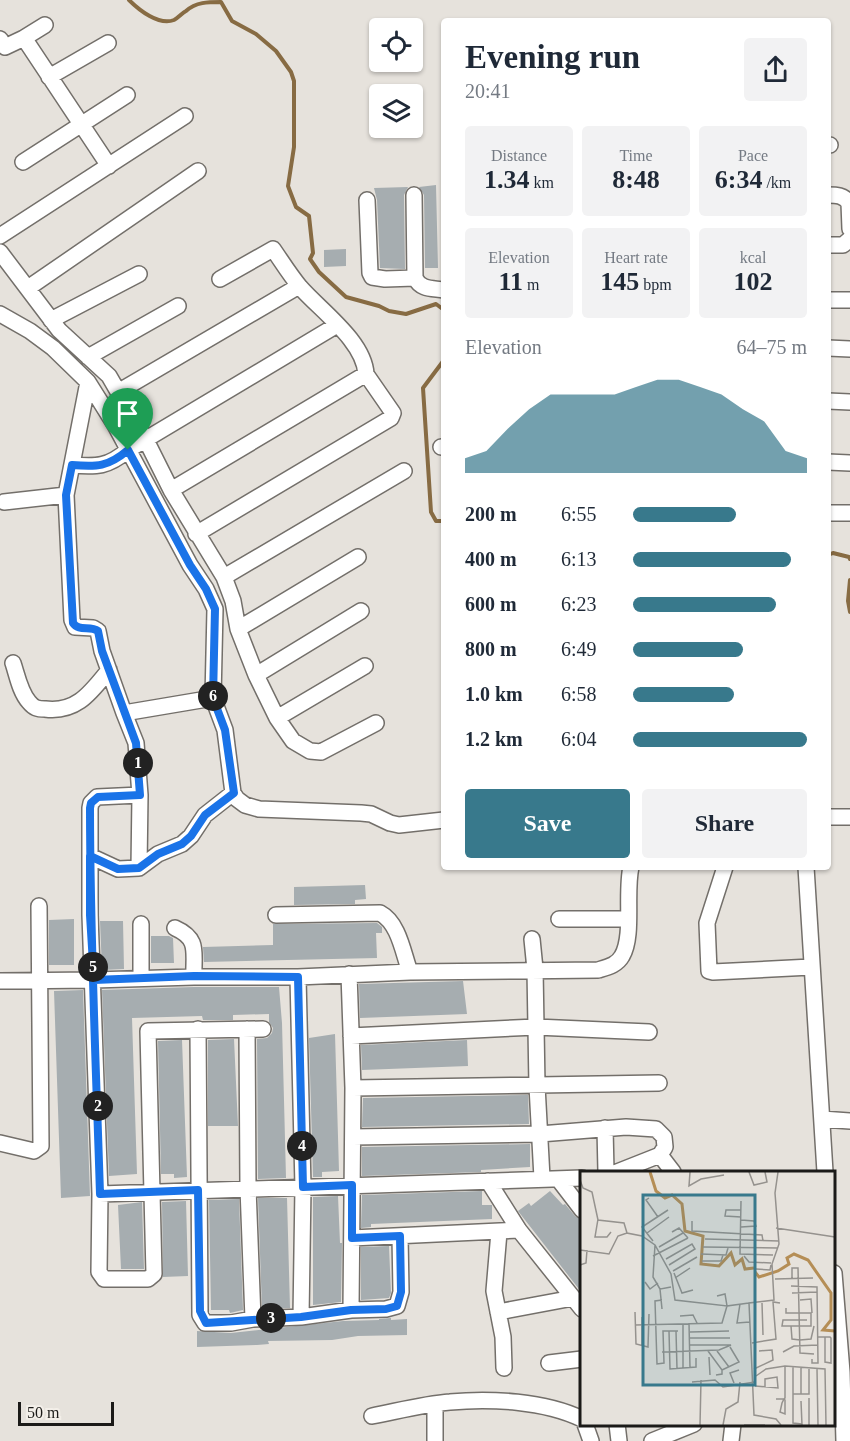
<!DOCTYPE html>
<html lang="en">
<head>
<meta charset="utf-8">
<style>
  body { margin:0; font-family:Georgia,serif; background:#f2f2f3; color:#1f2937; height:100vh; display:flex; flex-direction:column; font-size:22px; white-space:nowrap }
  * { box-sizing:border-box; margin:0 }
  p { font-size:20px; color:#747a83 }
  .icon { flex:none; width:33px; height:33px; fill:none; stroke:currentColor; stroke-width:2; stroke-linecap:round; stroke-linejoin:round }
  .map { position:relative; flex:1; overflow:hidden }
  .panel { position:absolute; left:441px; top:18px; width:390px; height:852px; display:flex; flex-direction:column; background:#fff; border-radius:6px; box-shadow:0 2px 4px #0004 }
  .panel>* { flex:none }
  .buttons { position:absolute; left:369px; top:18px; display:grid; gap:12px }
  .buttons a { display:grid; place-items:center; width:54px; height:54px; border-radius:6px; background:#fff; box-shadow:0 2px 4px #0004; font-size:30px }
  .scale { position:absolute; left:18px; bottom:15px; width:96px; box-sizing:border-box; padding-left:6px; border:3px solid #1b1a18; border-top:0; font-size:16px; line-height:21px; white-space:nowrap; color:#1b1a18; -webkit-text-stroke:4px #f3efe9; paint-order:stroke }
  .pin { position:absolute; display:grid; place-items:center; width:51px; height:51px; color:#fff; margin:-62px -26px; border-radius:50% 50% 50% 0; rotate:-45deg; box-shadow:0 0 6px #0007 }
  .pin .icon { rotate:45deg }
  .km { position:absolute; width:30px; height:30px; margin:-15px; border-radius:50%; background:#222; color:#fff; font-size:16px; line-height:30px; text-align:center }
  .round { display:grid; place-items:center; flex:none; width:63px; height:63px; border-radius:6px; background:#f2f2f3 }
  .head { display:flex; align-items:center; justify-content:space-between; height:102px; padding:0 24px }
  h1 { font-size:33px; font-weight:800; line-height:45px }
  .figures { display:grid; grid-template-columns:repeat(3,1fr); gap:9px; height:102px; padding:6px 24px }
  .figures div { display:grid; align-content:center; border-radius:6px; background:#f2f2f3; text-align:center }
  .figures b { font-size:26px; font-weight:800 }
  .figures small { font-size:16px; font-weight:400 }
  .figures p { font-size:16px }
  .chart { height:168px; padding:12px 24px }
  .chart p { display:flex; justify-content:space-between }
  .chart svg { width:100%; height:108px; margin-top:6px; fill:#38798c; opacity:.7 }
  .button { display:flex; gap:12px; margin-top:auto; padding:12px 24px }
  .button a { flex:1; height:69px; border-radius:6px; background:#38798c; color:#fff; font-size:24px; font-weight:800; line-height:69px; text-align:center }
  .button a+a { background:#f2f2f3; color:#1f2937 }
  ul { padding:0 24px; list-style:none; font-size:20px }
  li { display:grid; grid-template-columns:96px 72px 1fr; align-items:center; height:45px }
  li i { height:15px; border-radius:8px; background:#38798c }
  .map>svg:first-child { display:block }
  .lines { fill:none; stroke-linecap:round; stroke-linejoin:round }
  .stream { stroke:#876b43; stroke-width:4 }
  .building { fill:#a6adb0 }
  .minor-casing { stroke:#736f6a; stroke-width:18 }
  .minor { stroke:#fff; stroke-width:15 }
  .route-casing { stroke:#fff; stroke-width:12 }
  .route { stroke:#1a73e8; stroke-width:8 }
  .inset-river { fill:none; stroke:#b58e56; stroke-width:3 }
  .inset-road { fill:none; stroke:#95928e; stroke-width:1.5 }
  .view { fill:#38798c; fill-opacity:0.15; stroke:#38798c; stroke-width:3 }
  .inset-edge { fill:none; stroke:#1b1a18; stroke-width:3 }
</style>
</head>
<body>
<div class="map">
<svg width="850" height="1441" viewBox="0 0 850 1441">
  <rect width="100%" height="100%" fill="#e6e2dc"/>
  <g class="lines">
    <!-- stream -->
    <path class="stream" d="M129 0C139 10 159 26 174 20 178 18 182 13 186 11 196 2 208 2 221 2L232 21 256 34 276 51 291 72 294 81V147L288 186 296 207 309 216 313 253 310 259 319 272 346 297 379 306 389 311 406 314 436 304 444 310
      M444 360 423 388 431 512 436 521H444
      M828 555 833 553 849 557 850 559
      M850 580 848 601 850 612"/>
  </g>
  <!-- building -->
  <path class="building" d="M436 185 438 268H425L424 195 419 187Z
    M408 187 404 195 405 269 380 268 377 200 374 188Z
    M346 249V266L324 267V250Z
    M365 885 366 899 355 900V904L294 905V887Z
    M74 919V965H49V920Z
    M100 921H123L124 969 102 970Z
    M377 923 382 927V933H376L377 958 204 962 203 947 273 945V924Z
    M151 936H169L173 938 174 963H151Z
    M463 981 467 1014 360 1018 359 984Z
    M194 987H279L282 1023 286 1178 258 1179 257 1039 267 1038 272 1033 273 1028 269 1022V1014L233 1015V1020H203L202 1016 132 1018 137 1174 109 1176 102 990Z
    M83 990 90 1196 61 1198 54 991Z
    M335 1034 339 1171 322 1172V1177H313L309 1038Z
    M234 1039 238 1126H208V1040Z
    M182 1040 187 1177 174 1178V1174H161L158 1041Z
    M467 1040 468 1066 362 1070 361 1045Z
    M528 1095 529 1124 362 1127 363 1098Z
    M530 1144V1167L481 1170V1172L362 1176V1147Z
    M482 1191V1205H492V1219L371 1224V1227L361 1228 362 1195Z
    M550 1191 563 1205 565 1204 575 1216 582 1220V1293L518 1211 529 1203 531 1206Z
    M338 1196 340 1243H342L341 1302 313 1305V1197Z
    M258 1198H287L290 1308 262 1309Z
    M239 1199 243 1310 230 1313 229 1310H211L209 1200Z
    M186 1201 188 1276 163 1277 162 1202Z
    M142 1202 144 1269H121L118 1205Z
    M389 1246 391 1293 389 1298 361 1300V1247Z
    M391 1318V1320L407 1319V1335L358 1336 332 1340 268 1341 269 1344 257 1345 197 1347V1331L231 1333 343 1321 379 1320V1319Z"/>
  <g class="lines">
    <!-- minor casing -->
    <g class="minor-casing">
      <path id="minor" d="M45 25 24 38 109 166
        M0 39 5 47 24 38
        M49 77 108 43
        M828 145H830
        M23 162 127 95
        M414 195 415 278
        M828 195C836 195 844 195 849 203L850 229
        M367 200 370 273 372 277 385 279 415 278C421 290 432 288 444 290
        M0 236 185 116
        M828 245H843L850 239
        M0 252 59 330 109 376 146 440 171 490 224 577 233 601 238 629 256 675 277 718 293 741 310 751 321 752 376 723
        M220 279 273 249C282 262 290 275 300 287 321 311 364 341 366 374
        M28 288 198 171
        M828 300H850
        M0 314 30 331 53 348 88 382 115 425 190 565 206 589 215 609 213 698 225 730 233 793 237 799 245 805 259 809 361 813 371 814 390 823 399 825 444 820
        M51 320 139 274
        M828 348 850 349
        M88 357 178 306
        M88 382 66 495 72 620 75 627 93 628 98 631 102 651 124 713
        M118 392 299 286
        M828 401 850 402
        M441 447H444
        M828 462 850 463
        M72 465C97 467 108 467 128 450L337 325
        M171 490 366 374 393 413 391 418 196 534
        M4 502 66 495
        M828 513H850
        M224 577 404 471
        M238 629 358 557
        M13 663C17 675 20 692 29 702 34 708 37 709 45 709 77 713 91 692 109 670
        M256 675 361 611
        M277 718 365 666
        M140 795 97 797 91 803 90 808V915L100 1194 99 1272 104 1279H148L154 1274 148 1031 263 1029
        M828 817H850
        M90 856 118 869 139 868 158 854 182 844 191 836 205 815 233 793
        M725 867 707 923 709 971 713 972 811 967
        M806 867 825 1172
        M139 868 140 795 136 743 124 713 213 698
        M276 915 380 913C399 923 403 953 410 972
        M559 919H628
        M175 928C200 939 193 953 194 977
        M532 939 535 969 537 1086 542 1178
        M349 974 353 1088 351 1310
        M298 977 303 1187 301 1317
        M141 978V924
        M0 981 94 980 194 977H298L410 972 598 970C608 967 617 965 622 956 634 936 625 892 631 867
        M198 1029 200 1311V1315L205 1323H231L253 1319 301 1317 351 1310 386 1309 397 1306 401 1292 400 1236
        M247 1029 248 1188 253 1319
        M351 1036 536 1027 649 1032
        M353 1088 659 1083
        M822 1119 850 1121
        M605 1128 606 1172
        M353 1137 540 1134 626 1127 656 1129 664 1137 665 1147 660 1155 617 1172
        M0 1143 34 1151 41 1146 39 906
        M660 1155 673 1172
        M559 1180 582 1210
        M488 1181 519 1230 582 1309
        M100 1194 582 1178
        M499 1232 494 1291 503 1337 504 1368
        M352 1238 519 1230
        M834 1273 842 1372 844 1441
        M498 1312 573 1298
        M549 1363 582 1359
        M435 1404V1441
        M372 1416C398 1411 424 1404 450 1402 490 1398 545 1401 582 1419
        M585 1424 591 1441
        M617 1424 619 1441
        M652 1441 694 1424
        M731 1441 733 1424"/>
    </g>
    <!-- minor -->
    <use href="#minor" class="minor"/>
  </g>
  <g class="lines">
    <!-- route casing -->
    <g class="route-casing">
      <path id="route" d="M128 450C108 467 97 467 72 465L66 495 73 623C79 632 90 625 98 631L102 651 136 743 140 795 98 797 91 803 90 808C90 937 96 1065 100 1194L198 1190 200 1311 206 1323 301 1317 351 1310 386 1309 397 1306 401 1292 400 1236 352 1238V1185L303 1187 298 977 194 976 94 980 90 915V856L118 869 139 868 158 854 182 844 191 836 205 815 234 793 225 730 213 698 215 609 206 589 190 565 128 450"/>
    </g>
    <!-- route -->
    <use href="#route" class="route"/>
  </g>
  <!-- overview -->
  <g transform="translate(580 1171)">
    <rect width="255" height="255" fill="#e6e2dc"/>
    <path class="inset-river" d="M70 1 76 20 85 27 92 24 102 33 105 60 123 65 121 93 139 95 151 82 155 94 162 88 165 98 174 97M175 101 179 106 198 100 209 93 207 87 214 83 228 89 251 122V149L243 159 255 160"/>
    <path class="inset-road" d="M110 1 109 15 121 8 144 4M169 1 174 14 187 11 185 1M198 1 195 22 199 73 192 93 194 129 169 132 174 244 196 248 201 254M0 9 3 17 12 21 18 49 44 52 47 62 62 65 75 74 91 103 95 129 147 135 145 123 137 125M69 27 66 29 78 46M161 30 160 83 193 84M161 46 145 45 146 39H161M18 48 15 66H27L31 61M112 50V60L182 64 183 70M161 56 176 55 174 50 161 49M196 57 255 66M92 61 99 57 108 67M67 62 89 46M125 68 199 70M73 70 62 56 88 39M75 74 73 106 80 118M79 76 103 62M123 76 198 77M0 79 29 83 38 65 47 62M121 83 146 84 148 77M73 85 108 67M164 85 169 91 191 92M86 88 112 73 115 78 89 94M122 90H141L143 84M0 94 6 92 7 79M176 98 190 99 191 94M93 100 117 86M94 102 102 122 113 119M95 107 110 97M195 108 233 107M212 108V97H218L220 182 234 183M65 111 70 118 78 112M211 115 237 116 238 192H232V188M212 122 237 121M82 129 75 130 77 193 84 192 83 160H98M220 129 231 128 232 142M182 132 183 164M160 133 157 152 170 151M206 137V142H231V155H202L203 149H227M82 138 80 118 91 116M55 141 56 173 68 176 69 143M100 145 113 144 117 152M62 146V174M109 152 110 197M103 153V198M55 154 142 152 147 135 169 132M211 155 212 168 220 169 231 168 234 155M89 160 90 198 116 196V187M96 160 97 198M110 161 149 160M238 166H250L251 167V192L245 191V166M110 167H150M172 172 196 168 193 131 200 132M128 180 142 199V203L136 204M137 180 149 196M82 181 139 179 151 174H110M203 181 214 175 238 174M129 186 130 204M213 196V252L222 253M221 197V223M174 198 193 189 192 179 179 180M237 198 238 254M142 199 159 191 150 176M176 205 186 198 205 195 245 198 246 254M112 211 135 209 143 216 175 211M154 212 150 202 159 199M175 215 198 217 197 206 185 208V216M213 223H229V198M229 227V254M196 228H204L205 229V243L200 241 202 232 204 228 205 227V195M221 230 222 254M120 254 121 209M143 254 146 238 158 231 160 211M164 254H185"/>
    <path class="view" d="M63 24H175V214H63Z"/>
    <rect width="255" height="255" class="inset-edge"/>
  </g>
</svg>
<div class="buttons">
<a><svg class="icon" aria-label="locate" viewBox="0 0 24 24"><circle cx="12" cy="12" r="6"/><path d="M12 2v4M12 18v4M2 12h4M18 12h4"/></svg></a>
<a><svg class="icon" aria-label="layers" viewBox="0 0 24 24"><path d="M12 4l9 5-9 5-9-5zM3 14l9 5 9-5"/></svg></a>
</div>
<div class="scale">50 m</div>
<div class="pin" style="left:128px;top:450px;background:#1e9e55"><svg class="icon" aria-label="arrive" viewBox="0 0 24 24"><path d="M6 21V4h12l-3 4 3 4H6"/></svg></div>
<b class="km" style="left:138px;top:763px">1</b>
<b class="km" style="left:98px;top:1106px">2</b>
<b class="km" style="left:271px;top:1318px">3</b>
<b class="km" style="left:302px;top:1146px">4</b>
<b class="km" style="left:93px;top:967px">5</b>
<b class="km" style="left:213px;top:696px">6</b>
<section class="panel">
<div class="head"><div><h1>Evening run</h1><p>20:41</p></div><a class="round"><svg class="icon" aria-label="share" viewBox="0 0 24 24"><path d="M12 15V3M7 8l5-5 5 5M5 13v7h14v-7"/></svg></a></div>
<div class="figures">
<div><p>Distance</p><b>1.34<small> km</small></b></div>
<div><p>Time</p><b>8:48</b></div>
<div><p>Pace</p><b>6:34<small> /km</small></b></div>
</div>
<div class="figures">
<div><p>Elevation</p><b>11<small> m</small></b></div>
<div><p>Heart rate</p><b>145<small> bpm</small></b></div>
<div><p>kcal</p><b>102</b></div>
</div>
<div class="chart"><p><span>Elevation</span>64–75 m</p>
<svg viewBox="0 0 160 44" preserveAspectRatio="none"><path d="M0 44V38L10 35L20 26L30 18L40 12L50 12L60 12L70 12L80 9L90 6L100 6L110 9L120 12L130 18L140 23L150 35L160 38V44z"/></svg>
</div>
<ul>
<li><b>200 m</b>6:55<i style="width:59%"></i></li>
<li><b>400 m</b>6:13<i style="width:91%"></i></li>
<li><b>600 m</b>6:23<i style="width:82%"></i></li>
<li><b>800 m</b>6:49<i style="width:63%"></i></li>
<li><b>1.0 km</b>6:58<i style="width:58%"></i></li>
<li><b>1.2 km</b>6:04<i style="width:100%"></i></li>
</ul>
<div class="button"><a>Save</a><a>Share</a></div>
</section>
</div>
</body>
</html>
